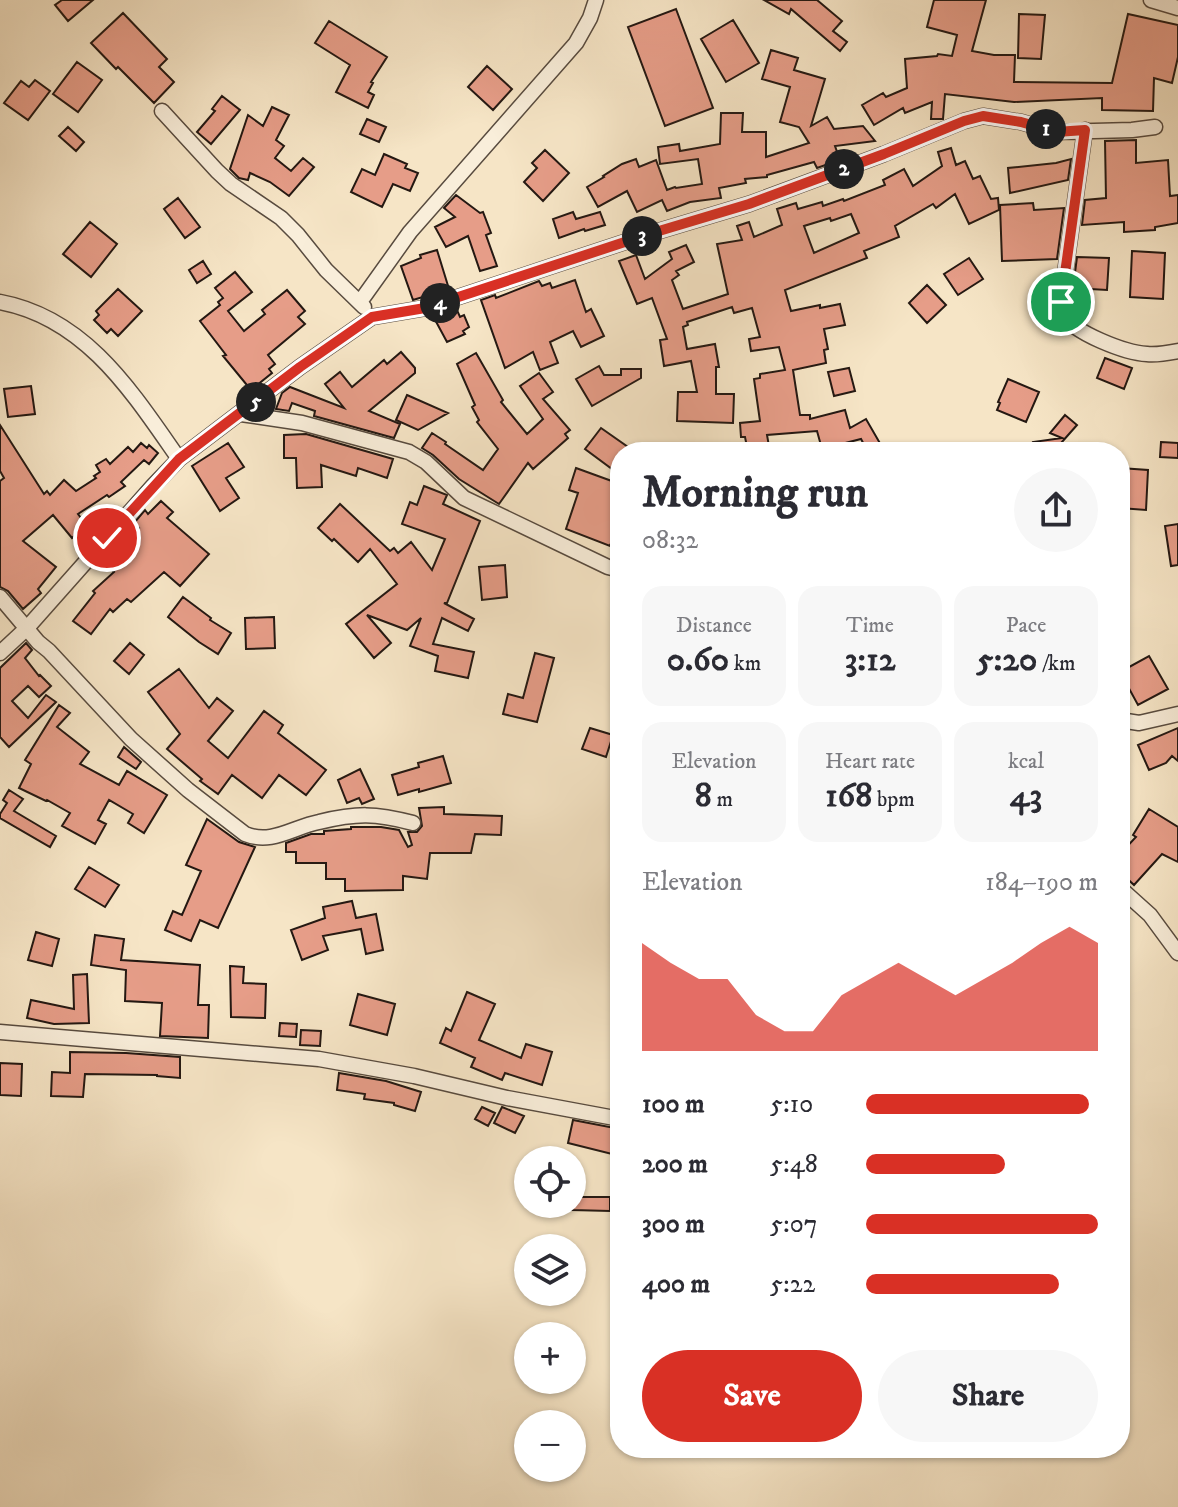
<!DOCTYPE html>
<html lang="en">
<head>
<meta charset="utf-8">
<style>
  body { margin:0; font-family:"IM FELL DW Pica",serif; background:#f7f7f7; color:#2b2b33; height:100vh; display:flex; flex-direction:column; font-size:30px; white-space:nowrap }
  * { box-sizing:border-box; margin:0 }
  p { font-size:26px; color:#7c7c81 }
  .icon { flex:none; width:44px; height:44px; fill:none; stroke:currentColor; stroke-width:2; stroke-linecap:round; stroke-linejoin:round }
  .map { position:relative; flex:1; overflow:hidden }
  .side { position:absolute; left:610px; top:442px; width:520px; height:1016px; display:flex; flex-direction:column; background:#fff; border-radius:32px; box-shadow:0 2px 6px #0004 }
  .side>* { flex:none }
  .buttons { position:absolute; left:514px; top:1146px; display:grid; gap:16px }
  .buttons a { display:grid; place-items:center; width:72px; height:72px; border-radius:50%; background:#fff; box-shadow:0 2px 6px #0004; font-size:40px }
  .pin { position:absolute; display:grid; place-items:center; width:68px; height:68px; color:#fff; margin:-34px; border:4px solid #fff; border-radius:50%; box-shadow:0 2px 8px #0007 }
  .km { position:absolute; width:40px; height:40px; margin:-20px; border-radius:50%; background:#222; color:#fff; font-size:22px; line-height:40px; text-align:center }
  .round { display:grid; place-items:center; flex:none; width:84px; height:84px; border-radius:42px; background:#f7f7f7 }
  .head { display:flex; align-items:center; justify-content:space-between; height:136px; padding:0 32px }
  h1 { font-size:44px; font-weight:700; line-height:60px }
  .metrics { display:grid; grid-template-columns:repeat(3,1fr); gap:12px; height:136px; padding:8px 32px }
  .metrics div { display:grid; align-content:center; border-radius:20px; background:#f7f7f7; text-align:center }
  .metrics b { font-size:34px; font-weight:700 }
  .metrics small { font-size:22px; font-weight:400 }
  .metrics p { font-size:22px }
  .chart { height:224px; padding:16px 32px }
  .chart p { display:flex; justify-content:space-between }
  .chart svg { width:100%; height:144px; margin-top:8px; fill:#d93025; opacity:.7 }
  .primary-button { display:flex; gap:16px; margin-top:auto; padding:16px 32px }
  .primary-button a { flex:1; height:92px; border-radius:48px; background:#d93025; color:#fff; font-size:32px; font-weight:700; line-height:92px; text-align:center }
  .primary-button a+a { background:#f7f7f7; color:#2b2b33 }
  ul { padding:0 32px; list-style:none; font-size:26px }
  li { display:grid; grid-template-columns:128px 96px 1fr; align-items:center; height:60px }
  li i { height:20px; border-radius:10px; background:#d93025 }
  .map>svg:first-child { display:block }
  .building { fill:#e69d88; stroke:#241812; stroke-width:2; fill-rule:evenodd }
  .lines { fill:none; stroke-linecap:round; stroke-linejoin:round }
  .street-casing { stroke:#584b3f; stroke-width:17 }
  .street { stroke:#f9eeda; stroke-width:14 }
  .route-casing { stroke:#fff; stroke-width:16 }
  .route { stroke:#d93025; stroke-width:10 }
</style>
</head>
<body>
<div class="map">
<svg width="1178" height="1507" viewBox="0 0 1178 1507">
  <rect width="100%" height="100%" fill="#f6e5c6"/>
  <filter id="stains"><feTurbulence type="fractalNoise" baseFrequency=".0025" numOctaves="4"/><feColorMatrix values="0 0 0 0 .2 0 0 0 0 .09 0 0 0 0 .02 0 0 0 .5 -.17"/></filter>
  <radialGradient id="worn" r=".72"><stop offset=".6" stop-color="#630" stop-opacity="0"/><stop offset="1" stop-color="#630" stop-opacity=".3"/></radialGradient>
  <!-- building -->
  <path class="building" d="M62 0H93L68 21 55 5Z
    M764 0H817L842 21 833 31 847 42 840 51 791 9 789 14Z
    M934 0H986L972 51 994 55H1015L1014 82 1112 83 1128 14 1178 25V57L1172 83 1154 78 1153 111 1102 110V98L1014 102 945 94 943 119H931L932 102 905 113 903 108 874 125 862 105 883 93 886 97 907 88 905 59 937 56 938 54 952 56 957 35 927 27Z
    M676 9 713 108 665 126 628 27Z
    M123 13 167 59 159 67 174 82 154 103 118 67 116 69 91 43Z
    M1019 14 1045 15 1041 59 1018 58Z
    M733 20 759 63 726 82 701 39Z
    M329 21 387 57 371 82 373 83 368 92 374 95 368 108 336 92 350 65 315 43Z
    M771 50 798 58 794 70 825 79 811 126 827 117 834 129 863 126 875 141 835 146 840 160 817 168 814 162 767 175V177L745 179 746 183 719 188 721 198 690 202 667 211 662 200 637 212 627 191 598 207 587 187 604 177 603 176 622 164 636 159 639 167 656 160 667 190 675 187 676 188 702 184 698 159 660 164 658 147 679 144 680 151 720 144 721 113H743L742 132H766V157L809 143 799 127 780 122 790 87 762 79Z
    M77 62 102 80 78 112 53 94Z
    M487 66 512 89 493 110 468 87Z
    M35 80 50 91 28 120 4 103 21 81 29 87Z
    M222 96 240 110 211 144 197 132 215 111 212 109Z
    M272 107 289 115 276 140 284 146 275 158 291 171 303 158 314 167 289 196 270 182 250 173 248 180 239 178 230 169 248 115 263 126Z
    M367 119 386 127 379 142 360 134Z
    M68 127 84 142 76 151 59 136Z
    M1136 140V163L1168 160 1170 196 1178 195V223L1155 227V230L1124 232V222L1082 225 1085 200 1106 198 1105 141Z
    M951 148 956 165 965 161 973 179 980 176 991 199 998 198 999 210 969 224 955 194 936 208 933 204 895 226 899 237 864 251 867 258 785 290 791 311 820 305V308L840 304 845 325 824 329 828 349 824 350 826 363 793 370 800 415H810V419L845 410 850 428 866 419 885 452H868L861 439 822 449 817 431 767 435 770 452H748L745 437H741L740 423 760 421 754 379 760 378V374L785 370 779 347 751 351 749 339 760 337 752 308 734 313 732 307 687 322 688 325 683 327 687 349 715 344 719 367H716V394H734L733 423 677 421 678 392H697L691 361 664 366 660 340 667 339 652 298 637 304 619 261 636 255 645 279 672 259 669 252 686 245 694 262 676 271 679 275 672 280 683 309 728 294 717 244 742 240 737 226 749 222 754 237 782 225 777 209 796 203 798 209 822 202 823 206 843 199 844 201 885 185 883 180 904 169 913 186 942 166 938 152ZM851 214 859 233 814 253 804 226 830 218 831 221Z
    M545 150 569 173 543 201 524 182 537 168 532 163Z
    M384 154 407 164 405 168 418 173 410 191 393 184 382 207 351 192 362 169 375 175Z
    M1071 159 1068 180 1010 193 1008 168 1056 163Z
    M456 195 480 213 483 212 491 233 486 235 497 266 480 271 468 236 446 247 435 227 455 217 444 208Z
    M178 198 200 227 185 238 164 209Z
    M1033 203 1034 210 1064 208 1057 259 1002 261 1000 205Z
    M573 212 576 219 600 212 605 225 585 231 584 229 559 238 553 219Z
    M90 222 117 244 91 277 63 254Z
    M437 250 449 289 413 300 401 266 421 258 420 255Z
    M1132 251 1165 253 1163 299 1130 297Z
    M1077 257 1109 258 1107 290 1073 288Z
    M969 258 983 279 958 295 944 274Z
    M203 261 211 274 197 283 189 270Z
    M235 272 252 292 228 311 244 331 265 314 262 310 287 290 305 311 298 317 305 324 268 355 275 364 269 369 272 373 251 390 223 356 226 355 200 321 220 305 218 302 223 298 215 288Z
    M575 280 586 312 591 309 604 336 581 347 573 331 550 342 558 363 540 370 533 352 505 368 481 300 495 295 496 298 539 281 542 286 550 283 552 288Z
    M927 285 946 305 927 323 909 303Z
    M118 289 142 311 118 336 111 329 107 333 94 320 99 315 96 311Z
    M456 308 460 317 464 315 469 327 463 331 465 334 447 342 433 316Z
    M401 352 415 368V373L369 411 400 424 394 438 314 416 315 411 292 403 289 411 276 409 282 393 290 387 344 408 325 384 340 372 352 387 384 360 387 364Z
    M476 353 503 400 501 402 527 434 543 419 520 386 539 373 553 392 543 399 570 430 565 434 568 438 533 469 528 463 499 504 459 479 433 455 422 448 432 433 446 442 445 444 483 470 498 449 477 422 479 420 472 407 475 405 457 364Z
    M1105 358 1132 368 1124 389 1097 378Z
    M599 366 604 375H621V369H641V378L592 406 576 379Z
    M849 368 855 391 834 396 828 372Z
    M1008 379 1039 392 1026 422 997 410 1000 403 998 402Z
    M31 386 35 414 8 417 4 389Z
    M407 395 448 413 418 430 396 420Z
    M1065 415 1077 425 1054 451 1035 452 1033 442 1062 438 1050 433Z
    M0 425 44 494 47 491 50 495 64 480 76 491 96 478 94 476 100 472 96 465 106 459 110 464 128 447 133 452 141 443 147 448 149 445 158 453 149 464 144 460 121 482 125 486 109 497 107 495 78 514 87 526 72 538 53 515 23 541 56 567 38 589 41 593 23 609 8 591 0 587V481L4 478 0 471Z
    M601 428 628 447 624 452H620V475L585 449Z
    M306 434 393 459 387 478 358 468 356 476 321 465 322 487 297 488 296 458H284V435Z
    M1161 442 1178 443V458L1160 457Z
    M228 443 244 467 226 478 239 498 220 511 192 466Z
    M576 468 620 484V543L612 540 610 546 566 529 578 493 569 490Z
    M1120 468 1148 470 1146 510 1120 508Z
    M424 486 447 495 443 504 480 521 447 603H444L474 619 468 631 442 618 433 644 474 652 468 678 435 671 438 656 410 646 421 618 407 630 367 615 391 643 374 658 346 624 397 584 370 549 358 562 334 539 332 541 318 528 340 504 390 551 394 548 398 553 411 542 432 570 445 539 402 524 410 502 417 505Z
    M161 501 173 512 167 518 209 554 180 586 164 572 131 602 127 599 113 612 110 609 91 634 73 621 95 593 93 591 114 572 102 559 117 542 122 547 139 528 134 523 145 510 148 514Z
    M1178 524V565L1171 566 1165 526Z
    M505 565 507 597 482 600 479 567Z
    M183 597 211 618 210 620 231 633 218 654 199 642 168 617Z
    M274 617 275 648 246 649 245 618Z
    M26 643 32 650 25 658 39 676 40 675 51 686 39 697 28 686 12 701 28 718 46 695 56 702 9 747 0 737V668Z
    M130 643 144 655 129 674 114 661Z
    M535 653 554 658 537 722 503 714 508 694 523 698Z
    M1149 656 1168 689 1138 705 1120 672Z
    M179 669 209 708 217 698 233 711 208 741 228 758 264 711 283 725 278 733 326 770 306 795 279 775 262 798 232 775 218 794 200 781 202 779 167 749 180 734 148 692Z
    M59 705 70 713 57 727 89 752 80 764 119 785 127 771 167 795 144 833 128 823 133 814 109 800 98 820 106 824 95 844 62 826 70 813 47 800 46 801 19 788 31 764 25 760Z
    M590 728 613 735 606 757 582 749Z
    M1178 728V761L1172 756 1166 763 1149 770 1138 745Z
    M124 747 141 762 136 769 118 757Z
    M443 756 451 783 419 792V789L398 795 392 775 419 767 418 763Z
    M360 769 374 799 362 804 359 798 347 803 338 780Z
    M9 790 23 799 14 811 56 836 50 847 0 818V814L7 803 3 800Z
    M444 807V814L502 816 501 835 475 834 471 853H430L427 879 403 876V890L345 891V879H326V863H296V852H286V843L311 834H324V831L351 829V827H381L399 830 408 847 412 845 408 832H417L422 826 419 808Z
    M1149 809 1178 827V862L1162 854 1134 885 1120 872V854L1136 837 1133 835Z
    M207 819 239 842 255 847 218 928 200 920 191 941 165 930 173 911 182 915 201 871 186 865Z
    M89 867 119 885 105 907 75 889Z
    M352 901 356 918 376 914 383 950 366 954 361 929 323 936 328 950 302 960 291 930 325 918 323 907Z
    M36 932 59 939 52 966 28 960Z
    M95 935 124 939 121 960 200 965 198 1005H209L208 1038 160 1036 162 1003 125 1001 126 970 91 965Z
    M230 966 244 967 243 983 266 984 265 1018 231 1017Z
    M87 974 89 1023 54 1024 27 1018 31 1000 74 1009 73 975Z
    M467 992 495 1004 479 1040 521 1058 526 1044 552 1052 542 1085 505 1073 502 1080 471 1067 475 1058 440 1043 446 1028 451 1031Z
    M358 994 395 1004 387 1035 350 1025Z
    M280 1023 297 1024 296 1037 279 1036Z
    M301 1030 321 1031 320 1046 300 1045Z
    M70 1052 126 1053 180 1057V1078L157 1076V1075L85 1074 83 1097 51 1096 52 1072 70 1073Z
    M0 1063 22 1064 21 1096 0 1095Z
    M339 1073 386 1081 421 1092 415 1111 394 1105V1103L364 1099 365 1094 337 1090Z
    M482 1107 495 1113 488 1126 475 1119Z
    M502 1107 524 1116 515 1133 494 1123Z
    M573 1120 620 1129V1156L568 1143Z
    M572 1197H610V1211L572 1210Z"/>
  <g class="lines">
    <!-- street casing -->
    <g class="street-casing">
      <path id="street" d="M1151 0 1178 8
        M162 111 217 171 231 184 281 218 298 235 326 270 364 307
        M1085 130 1061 302C1061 303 1063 313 1063 314 1073 333 1126 353 1147 354 1157 355 1168 353 1178 351
        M0 302C86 318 132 392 179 459
        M360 302 410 232 576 43 590 18 596 0
        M241 414 302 423 409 452 426 462 464 498 608 567 620 570
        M0 597 38 642 49 651 131 739 188 790 245 834C272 845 293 827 319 822 357 813 375 813 413 823
        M0 653 27 628 153 486 179 459 300 367 372 317 425 308 649 234 749 204 884 154 964 121 983 116 1021 122 1056 132 1132 130 1155 127
        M1120 720 1139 723 1178 714
        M1120 888 1150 915 1178 953
        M0 1032 319 1059 414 1076 507 1098 620 1119"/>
    </g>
    <!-- street -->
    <use href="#street" class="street"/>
  </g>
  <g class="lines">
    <!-- route casing -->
    <g class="route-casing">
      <path id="route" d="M107 538 179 459 300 367 372 317 425 308 649 234 749 204 884 154 964 121 983 116 1021 122 1056 132 1085 130 1061 302"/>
    </g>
    <!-- route -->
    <use href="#route" class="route"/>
  </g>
  <rect width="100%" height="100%" filter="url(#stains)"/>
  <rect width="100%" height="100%" fill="url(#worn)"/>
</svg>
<div class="buttons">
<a><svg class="icon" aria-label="locate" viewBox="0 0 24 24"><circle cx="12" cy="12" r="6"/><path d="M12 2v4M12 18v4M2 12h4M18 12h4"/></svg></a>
<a><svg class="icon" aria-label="layers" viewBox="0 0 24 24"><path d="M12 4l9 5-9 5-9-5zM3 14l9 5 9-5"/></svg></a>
<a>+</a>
<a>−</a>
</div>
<div class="pin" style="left:1061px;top:302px;background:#1e9e55"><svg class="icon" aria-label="arrive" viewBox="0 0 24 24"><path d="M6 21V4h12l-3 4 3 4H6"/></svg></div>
<div class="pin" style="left:107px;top:538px;background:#d93025"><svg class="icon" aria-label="check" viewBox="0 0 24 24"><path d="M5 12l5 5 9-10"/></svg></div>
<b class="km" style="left:1046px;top:129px">1</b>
<b class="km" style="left:844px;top:169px">2</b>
<b class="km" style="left:642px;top:236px">3</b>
<b class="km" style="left:440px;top:303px">4</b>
<b class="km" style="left:256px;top:402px">5</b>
<section class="side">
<div class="head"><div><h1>Morning run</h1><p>08:32</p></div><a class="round"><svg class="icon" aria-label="share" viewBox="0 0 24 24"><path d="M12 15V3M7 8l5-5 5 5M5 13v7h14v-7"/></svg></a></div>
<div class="metrics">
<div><p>Distance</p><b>0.60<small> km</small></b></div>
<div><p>Time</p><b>3:12</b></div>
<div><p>Pace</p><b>5:20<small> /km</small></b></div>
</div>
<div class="metrics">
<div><p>Elevation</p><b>8<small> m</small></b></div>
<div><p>Heart rate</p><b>168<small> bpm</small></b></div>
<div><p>kcal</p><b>43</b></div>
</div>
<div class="chart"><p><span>Elevation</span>184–190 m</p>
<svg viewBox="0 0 160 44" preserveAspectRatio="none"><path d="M0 44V11L10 17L20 22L30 22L40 33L50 38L60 38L70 27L80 22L90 17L100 22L110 27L120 22L130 17L140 11L150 6L160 11V44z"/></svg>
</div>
<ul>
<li><b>100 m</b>5:10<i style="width:96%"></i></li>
<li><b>200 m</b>5:48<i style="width:60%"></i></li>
<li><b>300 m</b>5:07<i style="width:100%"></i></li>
<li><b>400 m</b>5:22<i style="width:83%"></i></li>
</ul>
<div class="primary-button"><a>Save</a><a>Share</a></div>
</section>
</div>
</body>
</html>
